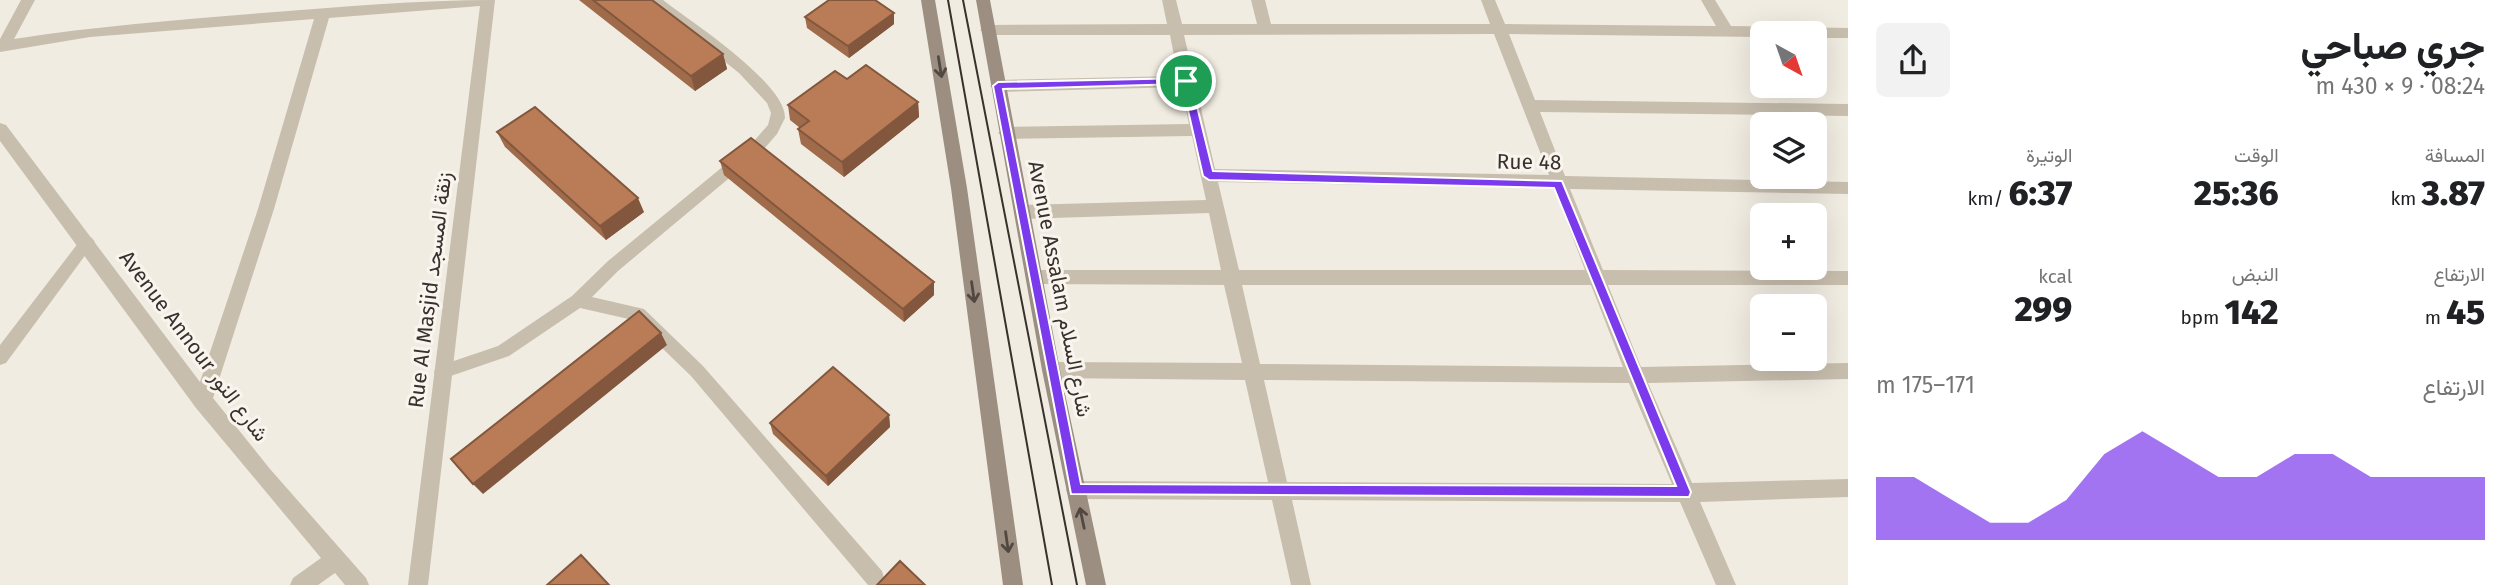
<!DOCTYPE html>
<html lang="ar">
<head>
<meta charset="utf-8">
<style>
  body { margin:0; font-family:"Fira Sans",Vazirmatn,sans-serif; background:#f2f2f2; color:#202124; direction:rtl; height:100vh; display:flex; flex-direction:column; font-size:26px; white-space:nowrap }
  * { box-sizing:border-box; margin:0 }
  p { font-size:23px; color:#757577 }
  .icon { flex:none; width:38px; height:38px; fill:none; stroke:currentColor; stroke-width:2; stroke-linecap:round; stroke-linejoin:round }
  .map { position:relative; flex:1; overflow:hidden; direction:ltr }
  .sheet { display:flex; flex-direction:column; background:#fff; width:665px }
  .sheet>* { flex:none }
  .needle { width:46px; rotate:140deg }
  .fabs { position:absolute; left:1750px; top:21px; display:grid; gap:14px }
  .fabs a { display:grid; place-items:center; width:77px; height:77px; border-radius:10px; background:#fff; box-shadow:0 7px 28px #0002; font-size:35px }
  .pin { position:absolute; display:grid; place-items:center; width:60px; height:60px; color:#fff; margin:-30px; border:4px solid #fff; border-radius:50%; box-shadow:0 2px 7px #0007 }
  .round { display:grid; place-items:center; flex:none; width:74px; height:74px; border-radius:10px; background:#f2f2f2 }
  .overview { display:flex; align-items:center; justify-content:space-between; height:119px; padding:0 28px }
  h1 { font-size:38px; font-weight:800; line-height:52px }
  .stats { display:grid; grid-template-columns:repeat(3,1fr); gap:10px; height:119px; padding:7px 28px }
  .stats div { display:grid; align-content:center }
  .stats b { font-size:35px; font-weight:800 }
  .stats small { font-size:19px; font-weight:400 }
  .stats p { font-size:19px }
  .chart { height:196px; padding:14px 28px }
  .chart p { display:flex; justify-content:space-between }
  .chart svg { width:100%; height:126px; margin-top:7px; fill:#7c3aed; opacity:.7 }
  main { display:flex; flex:1; min-height:0 }
  .map>svg:first-child { display:block }
  .lines { fill:none; stroke-linecap:round; stroke-linejoin:round }
  .service { fill:#c8beae; fill-rule:evenodd }
  .minor { fill:#c8beae; fill-rule:evenodd }
  .secondary { fill:#9c8e80; fill-rule:evenodd }
  .tram { stroke:#38312c; stroke-width:2 }
  .wall { fill:#9f6b4b }
  .shaded-wall { fill:#82573d }
  .building { fill:#b97c57; stroke:#82573d; stroke-width:2 }
  .oneway { stroke:#514841 }
  .route { fill:#7c3aed; stroke:#fff; stroke-width:2; fill-rule:evenodd }
  .labels { text-anchor:middle; dominant-baseline:central; stroke-width:6; stroke-linejoin:round; paint-order:stroke }
  .street-label { font-size:21px; fill:#38312c; stroke:#f9f5ee }
</style>
</head>
<body>
<main>
<section class="sheet">
<div class="overview"><div><h1>جري صباحي</h1><p>08:24 · 9 × 430 m</p></div><a class="round"><svg class="icon" aria-label="share" viewBox="0 0 24 24"><path d="M12 15V3M7 8l5-5 5 5M5 13v7h14v-7"/></svg></a></div>
<div class="stats">
<div><p>المسافة</p><b>3.87<small> km</small></b></div>
<div><p>الوقت</p><b>25:36</b></div>
<div><p>الوتيرة</p><b>6:37<small> /km</small></b></div>
</div>
<div class="stats">
<div><p>الارتفاع</p><b>45<small> m</small></b></div>
<div><p>النبض</p><b>142<small> bpm</small></b></div>
<div><p>kcal</p><b>299</b></div>
</div>
<div class="chart"><p><span>الارتفاع</span>171–175 m</p>
<svg viewBox="0 0 160 44" preserveAspectRatio="none"><path d="M0 44V22L10 22L20 30L30 38L40 38L50 30L60 14L70 6L80 14L90 22L100 22L110 14L120 14L130 22L140 22L150 22L160 22V44z"/></svg>
</div>
</section>
<div class="map">
<svg width="1848" height="585" viewBox="0 0 1848 585">
  <rect width="100%" height="100%" fill="#f1ece1"/>
  <g class="lines">
    <!-- service -->
    <path class="service" d="M648 0H663C690 21 786 83 785 118L777 134 764 149 618 271 592 297 644 309 703 366 882 571 884 578 880 585H868L691 376 633 320 580 308 509 356 442 379 436 377 434 372 436 367 498 346 572 296 608 261 754 141 768 125 771 113 767 103 739 73Z
      M87 236 92 238 95 242 92 246 6 363 0 365V345L82 238Z"/>
    <!-- minor -->
    <path class="minor" d="M21 0H35L14 39C97 26 179 20 262 13 340 7 417 0 495 0L428 585H408L480 6 329 18 274 209 213 398 270 469 366 578 369 585H345L335 573 318 585H290L293 578 321 558 196 408 0 141V123L6 125 200 382 258 209 314 19 90 37 0 52V39Z
      M1162 0H1176L1182 24H1257L1251 0H1265L1271 24H1490L1481 0H1495L1505 24 1716 26 1701 0H1715L1731 26 1848 28V38H1815V33H1762V37L1509 34 1535 100 1848 104V116L1540 112 1565 176 1848 182V194L1570 189 1603 270 1848 271V285H1608L1641 367 1848 363V379L1648 383 1692 483 1848 479V497L1700 502 1736 585H1716L1680 502 1292 500 1311 585H1291L1272 500 1076 499 1069 497 1066 490 1069 483 1076 481 1268 482 1245 380 1051 378 1045 376 1042 370 1045 364 1051 362 1242 363 1224 285 1036 284 1030 282 1027 277 1030 272 1036 270H1221L1209 213 1022 219 1014 212 1022 205 1206 200 1192 136 1006 139 998 133 1006 127 1189 124 1181 87 998 92 990 86 998 80 1178 76 1170 35H987L980 30 987 25 1167 24ZM1494 34 1549 175 1215 169 1184 35ZM1218 182 1554 188 1585 270H1239ZM1242 285H1591L1623 367 1260 364ZM1264 380 1629 383 1672 484 1287 482Z"/>
    <!-- secondary -->
    <path class="secondary" d="M921 0H935L967 188 1023 585H1003L951 188Z
      M976 0H990L1060 370 1106 585H1086L1042 370Z"/>
    <!-- tram -->
    <path class="tram" d="M948 0 1052 585
      M963 0 1077 585"/>
  </g>
  <!-- wall -->
  <path class="wall" d="M579 0H652L723 54 727 69 695 91Z
    M805 17 894 24 849 58 807 28Z
    M847 79 918 102 919 117 844 177 801 144 798 129 800 128 790 120 788 105Z
    M497 132 644 212 606 240 505 147Z
    M720 161 934 282V295L904 322 724 175Z
    M889 415 890 427 828 486 773 434 770 423Z"/>
  <!-- shaded-wall -->
  <path class="shaded-wall" d="M894 13V24L849 58 848 46Z
    M723 54 727 69 695 91 691 76Z
    M918 102 919 117 844 177 842 162Z
    M638 198 644 212 606 240 600 226Z
    M934 282V295L904 322 903 309Z
    M661 333 667 345 483 494 473 484Z
    M889 415 890 427 828 486 826 476Z"/>
  <!-- building -->
  <path class="building" d="M593 0H652L723 54 691 76Z
    M829 0H875L894 13 848 46 805 17Z
    M866 65 918 102 842 162 798 129 809 121 788 105 835 71 847 79Z
    M535 107 638 198 600 226 497 132Z
    M751 138 934 282 903 309 720 161Z
    M639 311 661 333 473 484 451 459Z
    M833 367 889 415 826 476 770 423Z
    M581 555 609 585H547Z
    M900 561 925 585H877Z"/>
  <!-- one-way arrows -->
  <defs><path id="oneway-shaft" d="M-6 0H5M1.5-3L5.5 0L1.5 3" fill="none" stroke-width="1.6" stroke-linecap="round" stroke-linejoin="round" transform="scale(1.75)"/></defs>
  <g class="oneway">
    <use href="#oneway-shaft" transform="translate(940 67) rotate(81)"/>
    <use href="#oneway-shaft" transform="translate(973 292) rotate(82)"/>
    <use href="#oneway-shaft" transform="translate(1082 518) rotate(-102)"/>
    <use href="#oneway-shaft" transform="translate(1007 542) rotate(82)"/>
  </g>
  <!-- route -->
  <path class="route" d="M1190 78 1213 171 1562 181 1691 492 1689 497 1071 494 993 86 998 82ZM1182 84 1203 176 1209 180 1554 188 1676 486 1081 484 1003 89Z"/>
  <g class="labels">
    <!-- street labels -->
    <g class="street-label">
      <text transform="translate(1529 162) rotate(1)">Rue 48</text>
      <text transform="translate(1060 289) rotate(79)">Avenue Assalam شارع السلام</text>
      <text transform="translate(430 290) rotate(-83)">Rue Al Masjid زنقة المسجد</text>
      <text transform="translate(194 346) rotate(53)">Avenue Annour شارع النور</text>
    </g>
  </g>
</svg>
<div class="fabs">
<a><svg class="needle" viewBox="-14 -14 28 28"><path d="M0-13l5 13h-10z" fill="#e53935"/><path d="M0 13l5-13h-10z" fill="#757577"/></svg></a>
<a><svg class="icon" aria-label="layers" viewBox="0 0 24 24"><path d="M12 4l9 5-9 5-9-5zM3 14l9 5 9-5"/></svg></a>
<a>+</a>
<a>−</a>
</div>
<div class="pin" style="left:1186px;top:81px;background:#1e9e55"><svg class="icon" aria-label="arrive" viewBox="0 0 24 24"><path d="M6 21V4h12l-3 4 3 4H6"/></svg></div>
</div>
</main>
</body>
</html>
